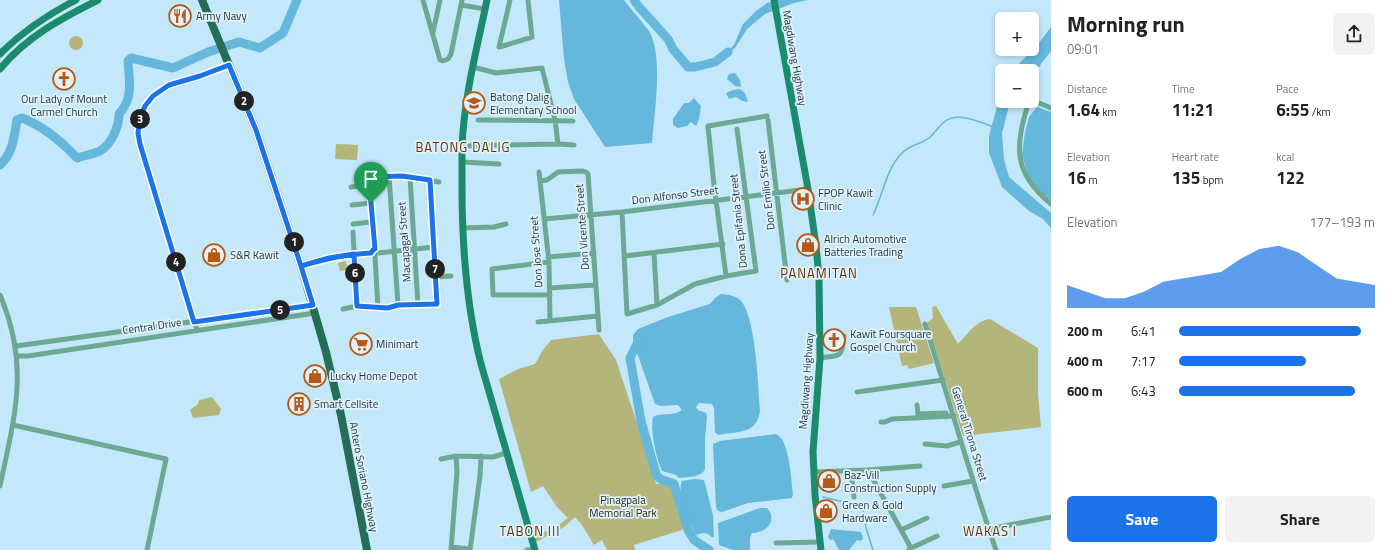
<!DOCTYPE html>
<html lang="en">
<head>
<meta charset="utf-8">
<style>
  body { margin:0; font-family:"Titillium Web",sans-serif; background:#f2f2f2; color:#222; height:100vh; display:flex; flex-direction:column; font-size:15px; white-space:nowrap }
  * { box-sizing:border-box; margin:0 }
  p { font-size:13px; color:#767676 }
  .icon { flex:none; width:22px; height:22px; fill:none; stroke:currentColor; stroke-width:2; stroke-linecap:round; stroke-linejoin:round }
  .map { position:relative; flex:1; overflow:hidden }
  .panel { display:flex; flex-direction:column; background:#fff; width:340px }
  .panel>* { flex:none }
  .fabs { position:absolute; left:995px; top:12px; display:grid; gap:8px }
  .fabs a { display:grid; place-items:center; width:44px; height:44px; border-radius:6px; background:#fff; box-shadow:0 2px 6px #0003; font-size:20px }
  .pin { position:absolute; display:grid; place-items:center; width:34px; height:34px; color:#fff; margin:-41px -17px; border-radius:50% 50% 50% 0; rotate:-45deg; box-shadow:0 0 4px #0007 }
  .pin .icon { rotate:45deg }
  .km { position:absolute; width:20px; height:20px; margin:-10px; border-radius:50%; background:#222; color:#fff; font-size:11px; line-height:20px; text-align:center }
  .round { display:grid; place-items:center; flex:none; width:42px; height:42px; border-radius:6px; background:#f2f2f2 }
  .headline { display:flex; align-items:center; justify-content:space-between; height:68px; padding:0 16px }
  h1 { font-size:22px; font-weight:700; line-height:30px }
  .stats { display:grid; grid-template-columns:repeat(3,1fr); gap:6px; height:68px; padding:4px 16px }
  .stats div { display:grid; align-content:center }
  .stats b { font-size:17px; font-weight:700 }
  .stats small { font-size:11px; font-weight:400 }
  .stats p { font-size:11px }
  .chart { height:112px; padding:8px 16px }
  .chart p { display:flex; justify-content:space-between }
  .chart svg { width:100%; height:72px; margin-top:4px; fill:#1a73e8; opacity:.7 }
  .primary-button { display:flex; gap:8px; margin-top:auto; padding:8px 16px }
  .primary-button a { flex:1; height:46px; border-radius:6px; background:#1a73e8; color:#fff; font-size:16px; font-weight:700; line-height:46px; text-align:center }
  .primary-button a+a { background:#f2f2f2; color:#222 }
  ul { padding:0 16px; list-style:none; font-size:13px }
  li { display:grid; grid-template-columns:64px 48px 1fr; align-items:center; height:30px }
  li i { height:10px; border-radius:5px; background:#1a73e8 }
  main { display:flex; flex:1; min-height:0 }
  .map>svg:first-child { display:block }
  .green { fill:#b4b57a }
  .water { fill:#65b7dc }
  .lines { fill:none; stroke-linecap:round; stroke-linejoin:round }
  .stream { stroke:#65b7dc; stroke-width:1.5 }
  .river { stroke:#65b7dc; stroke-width:9 }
  .street { stroke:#6da892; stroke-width:5 }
  .secondary { stroke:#1c8b6d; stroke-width:7 }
  .primary { stroke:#256d57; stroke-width:8 }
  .route-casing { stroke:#fff; stroke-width:8 }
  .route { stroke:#1a73e8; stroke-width:5 }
  .labels { text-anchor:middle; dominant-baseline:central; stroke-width:3.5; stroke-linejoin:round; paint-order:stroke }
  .poi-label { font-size:11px; fill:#1f323a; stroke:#e0f2fc; text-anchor:start }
  .street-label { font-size:11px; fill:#1f323a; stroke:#e0f2fc }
  .park-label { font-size:11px; fill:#2c2c0b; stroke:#e0f2fc }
  .quarter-label { font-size:13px; letter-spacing:1px; fill:#6a2d01; stroke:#e0f2fc }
</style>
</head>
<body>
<main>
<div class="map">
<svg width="1051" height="550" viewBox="0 0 1051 550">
  <rect width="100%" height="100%" fill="#c3e8fb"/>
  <!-- green -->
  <path class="green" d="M69 43a7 7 0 1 1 14 0a7 7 0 1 1-14 0Z
    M336 144 358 145 357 160 335 159Z
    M346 261 347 270 340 271 338 263Z
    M936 306 958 344C968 334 975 321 990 319L1038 348V394L1041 427 963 436 927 323 933 318 932 307Z
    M889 307H916L934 363 909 369 907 365 902 366Z
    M599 334 616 360 645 447 656 484H667L672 485 685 529 634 545 635 550H607L602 540 594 545 582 525 575 517 564 527 536 542 534 534 552 530 568 518 557 507 543 486 531 492 499 379 518 369 535 364 543 350 551 340Z
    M212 397 221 409 219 415 193 418 190 410 198 404 199 400Z"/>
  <!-- water -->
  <path class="water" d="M559 0H624L649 31C664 56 654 114 652 143L605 147 574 99 568 82 564 59Z
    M778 0H808L794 3 765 14 747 29 735 48 718 60 734 45 743 24 756 11 767 3Z
    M1051 27V51L1032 76V71H1013L1015 68 1039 43Z
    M735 73 740 80 741 87 735 86 727 79 729 74Z
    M740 89 745 93 748 102 742 101 736 97 729 99 726 93 733 90Z
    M1002 92V101H1013L1009 106 1002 133 1004 160 1009 177 1051 213V228L1043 219 1029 211 1002 187 989 153V136L999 99Z
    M694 98 701 106C700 113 700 119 696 126L691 122 687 126 678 128 673 125V119L684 103H689Z
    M1037 107 1051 112V201L1030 183 1022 155 1025 132 1029 117Z
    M721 294C728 295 736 295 741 301 756 318 758 387 760 411 757 435 737 431 718 435L715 432 714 408 712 404 699 403 696 407 698 410 706 413 707 416 705 439V469C701 478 687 477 679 478L676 475 662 471C656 458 650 431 653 417 661 412 674 417 682 410L678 405 661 406 655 404 636 350 633 342V335L638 329 668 317 710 304 715 298Z
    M776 434C790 440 791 480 793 494L792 498 748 503 722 512 718 511 716 507 713 444 720 441Z
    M695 479 704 480 713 515 714 537H711L708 534 703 533 696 535C690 524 676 493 682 481Z
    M760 508H767C778 520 767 533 752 533L750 538V550H733L719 545 718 523Z
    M831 529 861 532 863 539 860 541 857 540 849 550H839L833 539 830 540 828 537Z"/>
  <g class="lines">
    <!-- stream -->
    <path class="stream" d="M873 215C883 195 886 168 903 152 910 145 921 144 929 138 935 133 938 127 944 122 958 111 979 122 994 127
      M823 497 852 504 863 509 866 528 873 550"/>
    <!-- river -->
    <path class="river" d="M634 0 639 7 668 39 673 49 688 67H695L715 62 728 52
      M0 165C13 153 14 137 17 120L22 118C43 126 61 141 77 158 83 156 89 155 95 153 110 149 119 127 119 114 134 98 129 80 128 61L131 58 173 68 208 52 239 42 260 48 283 33 297 0
      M638 342 630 358 641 421 656 474C660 482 667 480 674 484L688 530 694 540 709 550"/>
    <!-- street -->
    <path class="street" d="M423 0 440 60 443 61 448 59 451 54 462 0
      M510 0 499 47H500L532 37 528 0
      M461 5 485 9
      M433 32 440 0
      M473 67 496 73 542 68 555 120 558 144
      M1032 100 1051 108
      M1029 101C1015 146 1012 172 1051 204
      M478 120 573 121
      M768 120 787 280
      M462 146 558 144 574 145
      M462 162 499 164
      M539 172 549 262 550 321
      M389 176 398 305
      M410 177 418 305
      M540 181 547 180 558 172 583 171 586 172 588 174 599 330
      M351 187 370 185
      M352 205 371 203
      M622 212 627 314 657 305 695 284 726 276 756 271 737 129
      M544 219 622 212 808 189
      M353 224 372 222
      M462 228 494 227 506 224
      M353 232 357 306
      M375 249 370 177 402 176 439 182
      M378 253 434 247
      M654 253 657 305
      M375 256 378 308
      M625 256 723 244
      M548 257 594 253
      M549 262 492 269 493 295H550
      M301 266C325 259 347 254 371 253
      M726 276 714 185 708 126 767 116
      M436 277 451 276
      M549 288 595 285
      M0 295C30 365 15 415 0 486
      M343 309 357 306 388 308 398 305H437L430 180
      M538 322 598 316
      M925 324C949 399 970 476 996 550
      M197 330 141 149C133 123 144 97 169 85L229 65
      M16 346 313 305
      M17 356H28L315 313
      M820 358C841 355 842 358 844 336
      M857 392 943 380
      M917 405 918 414
      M918 418V414L946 413V417
      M881 422H885L892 419 954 416
      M13 425 166 459 147 550
      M925 444 947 446 960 442
      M441 459 456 456 493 457 506 453
      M868 470 911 548
      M851 471 854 497
      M814 472 867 470 920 466
      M944 486 973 481
      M989 529 1051 517
      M901 530 927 518
      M776 543 820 542
      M451 547 470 549
      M909 549 937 536
      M451 550 457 472 456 456
      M470 550 480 476 481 456
      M527 550 535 549"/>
    <!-- secondary -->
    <path class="secondary" d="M487 0C477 48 464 97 462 147 462 160 462 173 462 186 462 246 466 305 481 364L535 550
      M774 0 808 189 816 246 819 277 820 358 813 452 815 495 821 550
      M0 54C23 31 47 15 76 0
      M0 69C26 37 62 18 98 0"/>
    <!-- primary -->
    <path class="primary" d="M202 0 256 130 301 266 326 352 341 415 367 550"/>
  </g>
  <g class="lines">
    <!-- route casing -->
    <g class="route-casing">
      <path id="route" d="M371 203 375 249 373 250 371 253C347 254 325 259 301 266L256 130 229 65 200 76 169 85 153 96 145 106 140 118 138 133 140 144 194 322 313 305 301 266 329 258 354 254 357 306 388 308 398 305 437 304 430 180 402 176 370 177 371 203"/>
    </g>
    <!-- route -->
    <use href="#route" class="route"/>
  </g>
  <!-- icons -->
  <defs>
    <g id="restaurant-ring" transform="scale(1.15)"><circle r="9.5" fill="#e0f2fc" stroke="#b85814" stroke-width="1.5"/><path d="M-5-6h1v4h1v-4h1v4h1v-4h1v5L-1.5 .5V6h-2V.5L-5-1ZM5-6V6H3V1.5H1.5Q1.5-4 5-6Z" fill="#b85814"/></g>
    <g id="church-ring" transform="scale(1.15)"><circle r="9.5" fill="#e0f2fc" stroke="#b85814" stroke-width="1.5"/><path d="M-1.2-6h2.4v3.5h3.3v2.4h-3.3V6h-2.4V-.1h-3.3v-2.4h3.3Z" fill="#b85814"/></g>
    <g id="school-ring" transform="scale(1.15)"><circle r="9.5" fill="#e0f2fc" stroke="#b85814" stroke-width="1.5"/><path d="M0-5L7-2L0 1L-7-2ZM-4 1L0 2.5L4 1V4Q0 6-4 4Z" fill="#b85814"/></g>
    <g id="hospital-ring" transform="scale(1.15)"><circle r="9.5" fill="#e0f2fc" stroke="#b85814" stroke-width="1.5"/><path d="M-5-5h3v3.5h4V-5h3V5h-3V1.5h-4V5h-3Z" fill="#b85814"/></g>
    <g id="shop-ring" transform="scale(1.15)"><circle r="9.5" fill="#e0f2fc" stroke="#b85814" stroke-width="1.5"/><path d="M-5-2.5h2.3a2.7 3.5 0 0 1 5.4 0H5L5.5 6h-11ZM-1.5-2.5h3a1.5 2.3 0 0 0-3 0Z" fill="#b85814"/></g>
    <g id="supermarket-ring" transform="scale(1.15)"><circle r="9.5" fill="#e0f2fc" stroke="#b85814" stroke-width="1.5"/><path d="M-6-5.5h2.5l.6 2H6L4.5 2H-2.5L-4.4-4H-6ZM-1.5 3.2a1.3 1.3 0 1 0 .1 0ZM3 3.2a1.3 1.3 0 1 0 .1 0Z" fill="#b85814"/></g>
    <g id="building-ring" transform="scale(1.15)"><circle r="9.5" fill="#e0f2fc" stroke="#b85814" stroke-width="1.5"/><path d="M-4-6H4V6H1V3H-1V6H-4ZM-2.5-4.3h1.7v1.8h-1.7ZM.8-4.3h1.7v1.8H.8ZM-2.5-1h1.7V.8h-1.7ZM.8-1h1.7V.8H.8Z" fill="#b85814"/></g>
  </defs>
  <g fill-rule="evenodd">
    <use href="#restaurant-ring" x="180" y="16"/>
    <use href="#church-ring" x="64" y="79"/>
    <use href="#school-ring" x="474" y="103"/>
    <use href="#hospital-ring" x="803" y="199"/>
    <use href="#shop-ring" x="808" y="245"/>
    <use href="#shop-ring" x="214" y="255"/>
    <use href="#church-ring" x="834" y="340"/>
    <use href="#supermarket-ring" x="361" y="344"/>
    <use href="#shop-ring" x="315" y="376"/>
    <use href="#building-ring" x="299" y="404"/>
    <use href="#shop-ring" x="829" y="481"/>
    <use href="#shop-ring" x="826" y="511"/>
  </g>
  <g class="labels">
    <!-- poi labels -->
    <g class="poi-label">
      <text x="196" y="16">Army Navy</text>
      <text x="490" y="97">Batong Dalig<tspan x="490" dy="13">Elementary School</tspan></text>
      <text x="64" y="99" text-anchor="middle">Our Lady of Mount<tspan x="64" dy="13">Carmel Church</tspan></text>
      <text x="818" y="193">FPOP Kawit<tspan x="818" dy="13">Clinic</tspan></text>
      <text x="824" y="239">Alrich Automotive<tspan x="824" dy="13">Batteries Trading</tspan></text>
      <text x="230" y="255">S&amp;R Kawit</text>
      <text x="850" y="334">Kawit Foursquare<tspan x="850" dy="13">Gospel Church</tspan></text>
      <text x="376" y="344">Minimart</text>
      <text x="330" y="376">Lucky Home Depot</text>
      <text x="314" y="404">Smart Cellsite</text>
      <text x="844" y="475">Baz-Vill<tspan x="844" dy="13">Construction Supply</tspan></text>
      <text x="842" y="505">Green &amp; Gold<tspan x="842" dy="13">Hardware</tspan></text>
    </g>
    <!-- street labels -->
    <g class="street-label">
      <text transform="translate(795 58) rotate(80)">Magdiwang Highway</text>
      <text transform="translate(766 190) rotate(-97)">Don Emilio Street</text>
      <text transform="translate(675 195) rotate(-7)">Don Alfonso Street</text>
      <text transform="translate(738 221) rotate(-96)">Dona Epifania Street</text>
      <text transform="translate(582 227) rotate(-94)">Don Vicente Street</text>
      <text transform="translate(404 242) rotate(-94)">Macapagal Street</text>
      <text transform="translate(536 252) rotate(-94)">Don Jose Street</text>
      <text transform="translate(152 326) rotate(-8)">Central Drive</text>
      <text transform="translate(806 381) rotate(-86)">Magdiwang Highway</text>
      <text transform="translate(970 434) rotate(73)">General Tirona Street</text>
      <text transform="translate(364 477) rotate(79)">Antero Soriano Highway</text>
    </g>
    <!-- park labels -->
    <g class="park-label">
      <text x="623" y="500">Pinagpala<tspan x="623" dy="13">Memorial Park</tspan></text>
    </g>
    <!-- quarter labels -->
    <g class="quarter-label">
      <text x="463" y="147">BATONG DALIG</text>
      <text x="819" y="273">PANAMITAN</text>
      <text x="530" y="531">TABON III</text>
      <text x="990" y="531">WAKAS I</text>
    </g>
  </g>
</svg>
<div class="fabs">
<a>+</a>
<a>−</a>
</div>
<div class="pin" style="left:371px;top:203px;background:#1e9e55"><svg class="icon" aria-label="arrive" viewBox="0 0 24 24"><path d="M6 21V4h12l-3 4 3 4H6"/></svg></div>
<b class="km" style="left:294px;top:242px">1</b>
<b class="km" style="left:244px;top:101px">2</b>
<b class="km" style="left:140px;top:119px">3</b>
<b class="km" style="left:176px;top:262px">4</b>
<b class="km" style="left:280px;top:310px">5</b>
<b class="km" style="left:355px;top:273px">6</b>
<b class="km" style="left:435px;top:269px">7</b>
</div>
<section class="panel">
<div class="headline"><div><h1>Morning run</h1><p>09:01</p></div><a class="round"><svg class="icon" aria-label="share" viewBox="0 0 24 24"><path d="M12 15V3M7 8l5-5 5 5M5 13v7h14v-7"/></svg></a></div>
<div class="stats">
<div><p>Distance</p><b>1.64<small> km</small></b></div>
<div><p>Time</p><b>11:21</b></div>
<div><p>Pace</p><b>6:55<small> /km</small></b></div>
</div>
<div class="stats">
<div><p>Elevation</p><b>16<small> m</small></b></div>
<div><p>Heart rate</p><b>135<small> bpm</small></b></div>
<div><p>kcal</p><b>122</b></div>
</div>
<div class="chart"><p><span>Elevation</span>177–193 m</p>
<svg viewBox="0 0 160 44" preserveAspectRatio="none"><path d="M0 44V30L10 34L20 38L30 38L40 34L50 28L60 26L70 24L80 22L90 14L100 8L110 6L120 10L130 18L140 26L150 28L160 30V44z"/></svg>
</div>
<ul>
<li><b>200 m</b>6:41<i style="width:93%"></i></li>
<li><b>400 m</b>7:17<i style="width:65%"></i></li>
<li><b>600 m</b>6:43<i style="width:90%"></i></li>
</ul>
<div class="primary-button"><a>Save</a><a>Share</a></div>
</section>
</main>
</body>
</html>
